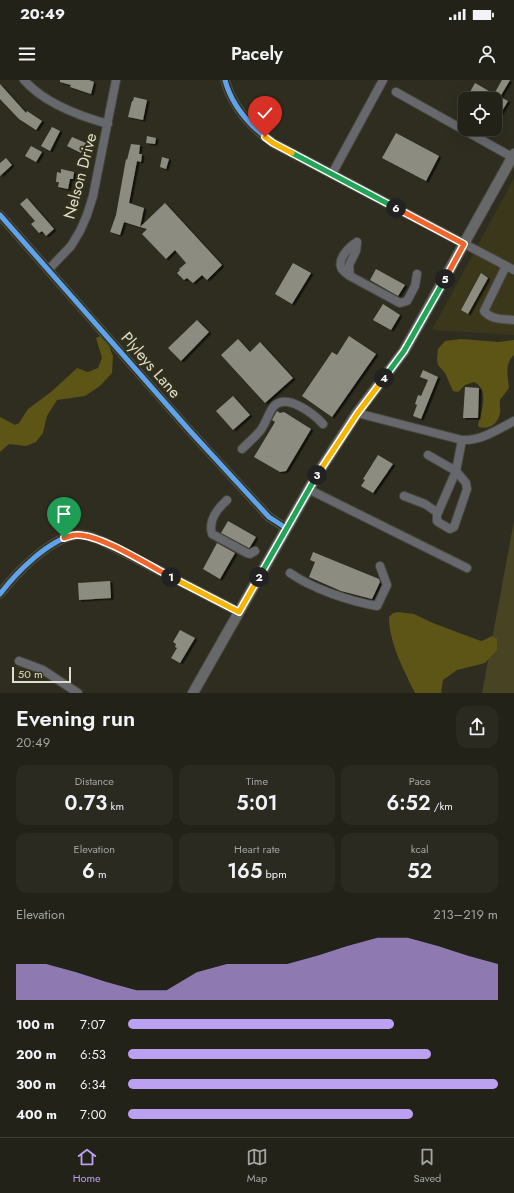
<!DOCTYPE html>
<html lang="en">
<head>
<meta charset="utf-8">
<style>
  body { margin:0; font-family:Jost,sans-serif; background:#2a2a21; color:#f1f3f6; height:100vh; display:flex; flex-direction:column; font-size:15px; white-space:nowrap }
  * { box-sizing:border-box; margin:0 }
  p { font-size:13px; color:#a2a4a2 }
  .icon { flex:none; width:22px; height:22px; fill:none; stroke:currentColor; stroke-width:2; stroke-linecap:round; stroke-linejoin:round }
  .map { position:relative; height:613px; overflow:hidden }
  .side { display:flex; flex-direction:column; background:#222218; flex:1 }
  .side>* { flex:none }
  .controls { position:absolute; left:458px; top:12px; display:grid; gap:8px }
  .controls a { display:grid; place-items:center; width:44px; height:44px; border-radius:8px; background:#222218; box-shadow:0 4px 16px #0002,0 0 0 1px #3f3f37; font-size:20px }
  .scale { position:absolute; left:12px; bottom:10px; width:59px; box-sizing:border-box; padding-left:4px; border:2px solid #deddcf; border-top:0; font-size:11px; line-height:14px; white-space:nowrap; color:#deddcf; -webkit-text-stroke:3px #34311a; paint-order:stroke }
  .pin { position:absolute; display:grid; place-items:center; width:34px; height:34px; color:#fff; margin:-41px -17px; border-radius:50% 50% 50% 0; rotate:-45deg; box-shadow:0 0 4px #0007 }
  .pin .icon { rotate:45deg }
  .km { position:absolute; width:20px; height:20px; margin:-10px; border-radius:50%; background:#222; color:#fff; font-size:11px; line-height:20px; text-align:center }
  .round { display:grid; place-items:center; flex:none; width:42px; height:42px; border-radius:12px; background:#2a2a21 }
  .summary { display:flex; align-items:center; justify-content:space-between; height:68px; padding:0 16px }
  h1 { font-size:22px; font-weight:600; line-height:30px }
  .figures { display:grid; grid-template-columns:repeat(3,1fr); gap:6px; height:68px; padding:4px 16px }
  .figures div { display:grid; align-content:center; border-radius:10px; background:#2a2a21; text-align:center }
  .figures b { font-size:20px; font-weight:600 }
  .figures small { font-size:11px; font-weight:400 }
  .figures p { font-size:11px }
  .chart { height:112px; padding:8px 16px }
  .chart p { display:flex; justify-content:space-between }
  .chart svg { width:100%; height:72px; margin-top:4px; fill:#bca0f2; opacity:.7 }
  ul { padding:0 16px; list-style:none; font-size:13px }
  li { display:grid; grid-template-columns:64px 48px 1fr; align-items:center; height:30px }
  li i { height:10px; border-radius:5px; background:#bca0f2 }
  .status { display:flex; justify-content:space-between; align-items:center; height:28px; padding:0 20px; background:#222218; direction:ltr }
  .status svg { height:11px; fill:currentColor }
  header { display:flex; justify-content:space-between; align-items:center; height:52px; padding:0 16px; background:#222218; font-size:18px; font-weight:600 }
  .tabs { display:flex; justify-content:space-around; align-items:center; height:56px; border-top:1px solid #3f3f37; background:#222218; font-size:11px; color:#a2a4a2 }
  .tabs a { display:grid; justify-items:center; gap:2px }
  .tabs .on { color:#bca0f2 }
  .map>svg:first-child { display:block }
  .built { fill:#3a371b }
  .green { fill:#484423 }
  .forest { fill:#5c5516 }
  .building { fill:#8d8c81; filter:url(#shadow) }
  .lines { fill:none; stroke-linecap:round; stroke-linejoin:round }
  .minor-casing { stroke:#49483d; stroke-width:10 }
  .major-casing { stroke:#49483d; stroke-width:12 }
  .minor { stroke:#66686d; stroke-width:8 }
  .major { stroke:#66686a; stroke-width:10 }
  .cycleway-casing { stroke:#34311a; stroke-width:8 }
  .cycleway { stroke:#60a3ed; stroke-width:5 }
  .split-1-casing { stroke:#fff; stroke-width:8 }
  .split-2-casing { stroke:#fff; stroke-width:8 }
  .split-3-casing { stroke:#fff; stroke-width:8 }
  .split-4-casing { stroke:#fff; stroke-width:8 }
  .split-5-casing { stroke:#fff; stroke-width:8 }
  .split-6-casing { stroke:#fff; stroke-width:8 }
  .split-7-casing { stroke:#fff; stroke-width:8 }
  .split-8-casing { stroke:#fff; stroke-width:8 }
  .split-1 { stroke:#f0652b; stroke-width:5 }
  .split-2 { stroke:#f5b400; stroke-width:5 }
  .split-3 { stroke:#22a559; stroke-width:5 }
  .split-4 { stroke:#f5b400; stroke-width:5 }
  .split-5 { stroke:#22a559; stroke-width:5 }
  .split-6 { stroke:#f0652b; stroke-width:5 }
  .split-7 { stroke:#22a559; stroke-width:5 }
  .split-8 { stroke:#f5b400; stroke-width:5 }
  .labels { text-anchor:middle; dominant-baseline:central; stroke-width:4; stroke-linejoin:round; paint-order:stroke }
  .street-label { font-size:16px; fill:#deddcf; stroke:#34311a }
</style>
</head>
<body>
<div class="status"><b>20:49</b><svg viewBox="0 0 49 12"><path d="M0 12V9h3v3zM5 12V6h3v6zM10 12V3h3v9zM15 12V0h3v12zM26 1h20v11H26zM47 4h2v5h-2z"/></svg></div>
<header><svg class="icon" aria-label="menu" viewBox="0 0 24 24"><path d="M4 6h16M4 12h16M4 18h16"/></svg>Pacely<svg class="icon" aria-label="person" viewBox="0 0 24 24"><circle cx="12" cy="8" r="4"/><path d="M4 21q1-7 8-7t8 7"/></svg></header>
<div class="map">
<svg width="514" height="613" viewBox="0 0 514 613">
  <defs>
    <filter id="shadow"><feDropShadow dx="2.5" dy="1.5" stdDeviation="0" flood-color="#0009"/></filter>
  </defs>
  <rect width="100%" height="100%" fill="#2e2d20"/>
  <!-- built -->
  <path class="built" d="M514 98V255L432 250Z"/>
  <!-- green -->
  <path class="green" d="M514 441V613H482Z"/>
  <!-- forest -->
  <path class="forest" d="M104 254 113 276 112 293 100 306 85 316 57 320 47 336 43 353 36 362 26 366 9 364 0 372V337L15 345 19 343 28 329 51 312 77 288 88 292 98 288 102 278 96 258Z
    M461 259 498 262 514 260V275C504 283 508 298 509 308L500 320C499 325 501 329 500 333 498 344 489 350 479 347L478 345C481 333 490 309 474 302L465 305 458 312 453 311 445 293 438 285 437 280 438 269 445 261Z
    M398 532 414 534 433 543 478 560 482 561 492 556 497 559V570L485 583 457 590 443 600 441 613H415C404 590 389 563 389 537L393 533Z"/>
  <!-- building -->
  <path class="building" d="M60 0H89L94 2 91 14 70 7 71 5 60 2Z
    M502 0H510L500 17 508 21 495 43V19H466L475 3 494 14Z
    M0 4 26 33 27 31 42 41 36 50 19 39 0 19Z
    M134 17 147 20 143 40 128 37 132 21H133Z
    M465 21V41L457 36Z
    M52 47 60 51 50 71 41 66Z
    M396 53 439 76 426 101 382 78Z
    M147 56 156 58 155 64 146 63Z
    M72 57 86 63 81 73 67 66Z
    M131 64 140 65 139 74H142L141 82 137 81 129 123 144 128 140 147 124 142 120 155 110 152 116 135 126 79 127 80Z
    M31 66 42 72 36 82 25 76Z
    M162 77 169 79 166 89 160 87Z
    M6 78 12 85 0 96V83Z
    M61 89 74 92 73 99H70L68 109 58 107 59 102H56L57 92 61 93Z
    M27 118 54 149 46 156 42 151 39 153 31 144 35 141 20 124Z
    M165 123 222 185 207 200 202 195 193 203 187 198 184 200 177 193 180 190 179 189 186 183 175 170 166 179 142 154 147 149 140 147Z
    M293 183 311 193 292 224 275 214Z
    M376 189 405 205 398 216 370 200Z
    M481 193 488 198 468 234 461 230Z
    M383 224 400 235 391 250 373 240Z
    M197 240 209 252 181 281 168 268Z
    M349 256 376 274 332 337 302 316 332 272 337 275Z
    M238 259 250 272 260 262 293 298 265 323 221 275Z
    M423 290 438 297 421 339 413 336 417 325 415 324 418 315 421 316 428 300 420 297Z
    M465 307 479 308 478 338H463Z
    M233 316 250 335 233 350 216 331Z
    M277 331 280 333 284 332 311 349 286 391 280 392 254 377 275 342 272 340Z
    M378 375 393 384 373 413 361 406 365 400 363 399Z
    M228 441 256 457 250 467 249 468 221 453Z
    M217 463 235 473 220 499 203 489Z
    M313 472 379 499 380 502 372 519 341 511 309 497 315 482 310 480Z
    M110 501 111 518 79 520 78 503Z
    M180 550 195 558 180 583 171 578 177 568 175 567 176 564 173 562Z"/>
  <g class="lines">
    <!-- minor casing -->
    <g class="minor-casing">
      <path id="minor" d="M24 0C44 23 79 36 108 44
        M225 0C232 27 251 47 273 63L514 190
        M396 12 512 77
        M332 94 383 0
        M0 135 190 351 269 437 286 448
        M357 162C350 166 338 178 341 187 342 191 347 194 350 196L400 223 407 221 415 206 417 194
        M506 186 484 231C491 240 503 239 514 240
        M49 189 71 166 80 151 87 135 93 116 116 0
        M350 196 349 185 356 171 357 162
        M357 333 462 360C481 361 497 350 514 341
        M242 369C248 363 255 357 260 351 266 344 268 333 274 326 287 313 314 334 323 344
        M428 375 456 391 437 435V441L438 442 450 449 454 447 467 409 466 403 456 391 462 360
        M308 409 467 488
        M404 416 425 424 438 433
        M227 420C217 429 208 440 212 454L247 473 250 474 255 471
        M290 493C313 509 349 521 377 526L387 505 380 486
        M0 514C16 493 47 461 74 455 84 453 95 458 104 462L239 532
        M19 581 43 590 78 613"/>
    </g>
    <!-- major casing -->
    <g class="major-casing">
      <path id="major" d="M193 613 318 393 357 333 404 271 514 74"/>
    </g>
    <!-- minor -->
    <use href="#minor" class="minor"/>
    <!-- major -->
    <use href="#major" class="major"/>
    <!-- cycleway casing -->
    <g class="cycleway-casing">
      <path id="cycleway" d="M225 0C232 27 251 47 273 63L464 164
        M0 135 190 351 269 437 286 448
        M0 514C16 493 47 461 74 455 84 453 95 458 104 462L239 532"/>
    </g>
    <!-- cycleway -->
    <use href="#cycleway" class="cycleway"/>
  </g>
  <g class="lines">
    <!-- split-1 casing -->
    <g class="split-1-casing">
      <path id="split-1" d="M64 458C68 457 72 455 76 455 98 453 150 486 171 497"/>
    </g>
    <!-- split-2 casing -->
    <g class="split-2-casing">
      <path id="split-2" d="M171 497 239 532 259 497"/>
    </g>
    <!-- split-3 casing -->
    <g class="split-3-casing">
      <path id="split-3" d="M259 497 317 395"/>
    </g>
    <!-- split-4 casing -->
    <g class="split-4-casing">
      <path id="split-4" d="M317 395 357 334 384 298"/>
    </g>
    <!-- split-5 casing -->
    <g class="split-5-casing">
      <path id="split-5" d="M384 298 404 271 445 199"/>
    </g>
    <!-- split-6 casing -->
    <g class="split-6-casing">
      <path id="split-6" d="M396 128 464 164 445 199"/>
    </g>
    <!-- split-7 casing -->
    <g class="split-7-casing">
      <path id="split-7" d="M292 73 396 128"/>
    </g>
    <!-- split-8 casing -->
    <g class="split-8-casing">
      <path id="split-8" d="M265 57 273 63 292 73"/>
    </g>
    <!-- split-1 -->
    <use href="#split-1" class="split-1"/>
    <!-- split-2 -->
    <use href="#split-2" class="split-2"/>
    <!-- split-3 -->
    <use href="#split-3" class="split-3"/>
    <!-- split-4 -->
    <use href="#split-4" class="split-4"/>
    <!-- split-5 -->
    <use href="#split-5" class="split-5"/>
    <!-- split-6 -->
    <use href="#split-6" class="split-6"/>
    <!-- split-7 -->
    <use href="#split-7" class="split-7"/>
    <!-- split-8 -->
    <use href="#split-8" class="split-8"/>
  </g>
  <g class="labels">
    <!-- street labels -->
    <g class="street-label">
      <text transform="translate(80 96) rotate(-75)">Nelson Drive</text>
      <text transform="translate(151 285) rotate(49)">Plyleys Lane</text>
    </g>
  </g>
</svg>
<div class="controls">
<a><svg class="icon" aria-label="locate" viewBox="0 0 24 24"><circle cx="12" cy="12" r="6"/><path d="M12 2v4M12 18v4M2 12h4M18 12h4"/></svg></a>
</div>
<div class="scale">50 m</div>
<div class="pin" style="left:64px;top:458px;background:#1e9e55"><svg class="icon" aria-label="arrive" viewBox="0 0 24 24"><path d="M6 21V4h12l-3 4 3 4H6"/></svg></div>
<div class="pin" style="left:265px;top:57px;background:#d93025"><svg class="icon" aria-label="check" viewBox="0 0 24 24"><path d="M5 12l5 5 9-10"/></svg></div>
<b class="km" style="left:171px;top:497px">1</b>
<b class="km" style="left:259px;top:497px">2</b>
<b class="km" style="left:317px;top:395px">3</b>
<b class="km" style="left:384px;top:298px">4</b>
<b class="km" style="left:445px;top:199px">5</b>
<b class="km" style="left:396px;top:128px">6</b>
</div>
<section class="side">
<div class="summary"><div><h1>Evening run</h1><p>20:49</p></div><a class="round"><svg class="icon" aria-label="share" viewBox="0 0 24 24"><path d="M12 15V3M7 8l5-5 5 5M5 13v7h14v-7"/></svg></a></div>
<div class="figures">
<div><p>Distance</p><b>0.73<small> km</small></b></div>
<div><p>Time</p><b>5:01</b></div>
<div><p>Pace</p><b>6:52<small> /km</small></b></div>
</div>
<div class="figures">
<div><p>Elevation</p><b>6<small> m</small></b></div>
<div><p>Heart rate</p><b>165<small> bpm</small></b></div>
<div><p>kcal</p><b>52</b></div>
</div>
<div class="chart"><p><span>Elevation</span>213–219 m</p>
<svg viewBox="0 0 160 44" preserveAspectRatio="none"><path d="M0 44V22L10 22L20 27L30 33L40 38L50 38L60 27L70 22L80 22L90 22L100 17L110 11L120 6L130 6L140 11L150 17L160 22V44z"/></svg>
</div>
<ul>
<li><b>100 m</b>7:07<i style="width:72%"></i></li>
<li><b>200 m</b>6:53<i style="width:82%"></i></li>
<li><b>300 m</b>6:34<i style="width:100%"></i></li>
<li><b>400 m</b>7:00<i style="width:77%"></i></li>
</ul>
</section>
<nav class="tabs">
<a class="on"><svg class="icon" aria-label="home" viewBox="0 0 24 24"><path d="M3 11l9-7 9 7M6 9v11h12V9"/></svg>Home</a>
<a><svg class="icon" aria-label="map" viewBox="0 0 24 24"><path d="M3 6l6-2 6 2 6-2v14l-6 2-6-2-6 2zM9 4v14M15 6v14"/></svg>Map</a>
<a><svg class="icon" aria-label="saved" viewBox="0 0 24 24"><path d="M7 4h10v16l-5-4-5 4z"/></svg>Saved</a>
</nav>
</body>
</html>
